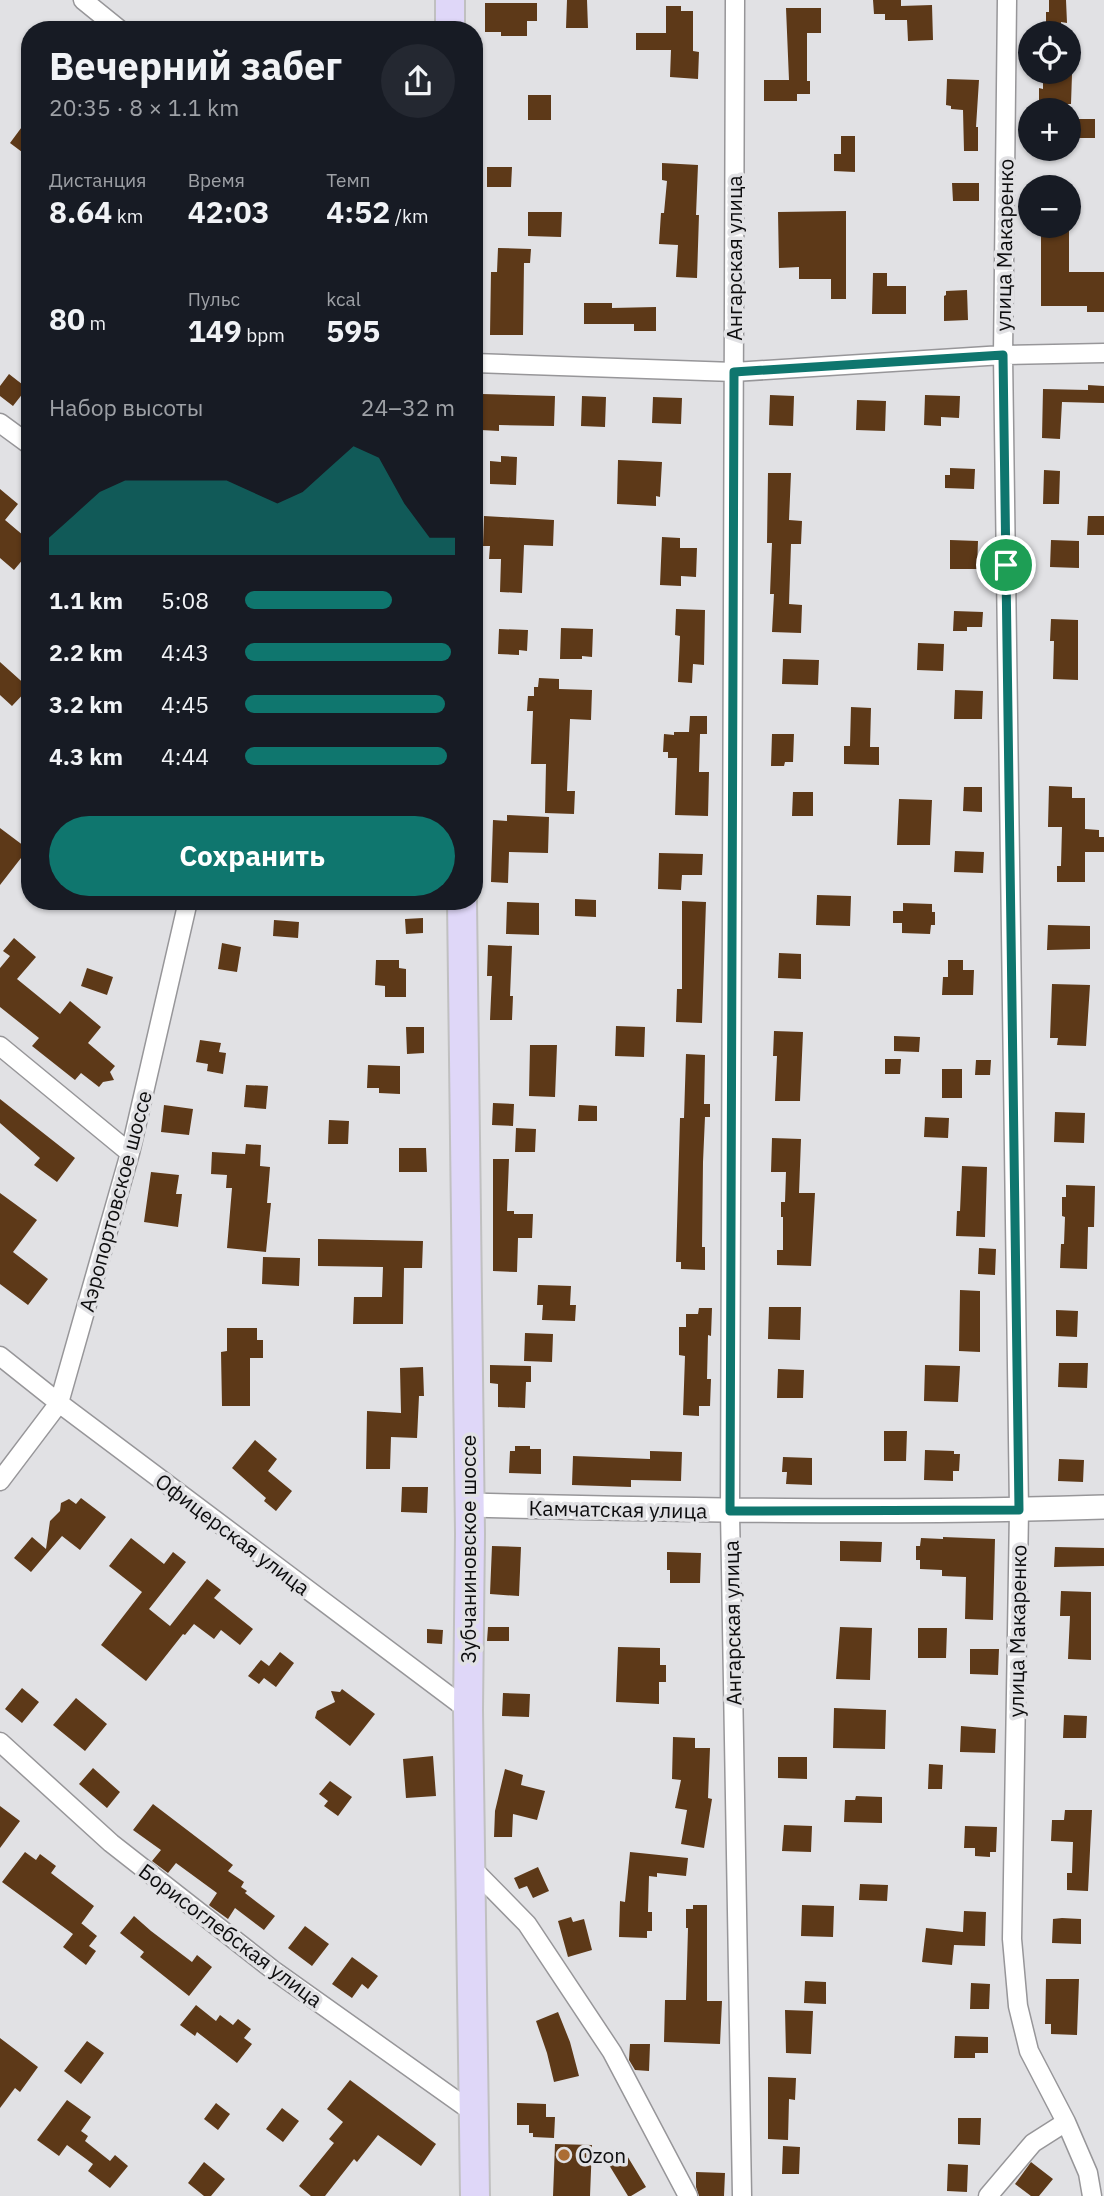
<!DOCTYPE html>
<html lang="ru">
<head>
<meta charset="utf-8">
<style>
  body { margin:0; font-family:"IBM Plex Sans",sans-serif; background:#242831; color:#f1f3f6; height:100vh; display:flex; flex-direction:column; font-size:26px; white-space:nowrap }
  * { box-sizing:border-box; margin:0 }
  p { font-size:23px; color:#9ea1a6 }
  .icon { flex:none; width:38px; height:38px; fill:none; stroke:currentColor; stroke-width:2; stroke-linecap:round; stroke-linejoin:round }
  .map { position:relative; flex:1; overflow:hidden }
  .sheet { position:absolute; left:21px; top:21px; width:462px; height:889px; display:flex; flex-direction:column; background:#171b24; border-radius:28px; box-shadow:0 2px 5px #0004 }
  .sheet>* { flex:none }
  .buttons { position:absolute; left:1018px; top:21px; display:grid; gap:14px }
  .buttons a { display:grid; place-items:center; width:63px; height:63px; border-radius:50%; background:#171b24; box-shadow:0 2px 5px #0004; font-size:35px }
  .pin { position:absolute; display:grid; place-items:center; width:60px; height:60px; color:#fff; margin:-30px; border:4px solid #fff; border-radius:50%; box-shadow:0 2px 7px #0007 }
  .round { display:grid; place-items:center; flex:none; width:74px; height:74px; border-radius:37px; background:#242831 }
  .head { display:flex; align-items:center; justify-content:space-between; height:119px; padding:0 28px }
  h1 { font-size:38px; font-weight:800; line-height:52px }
  .figures { display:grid; grid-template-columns:repeat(3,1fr); gap:10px; height:119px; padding:7px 28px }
  .figures div { display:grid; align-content:center }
  .figures b { font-size:30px; font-weight:800 }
  .figures small { font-size:19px; font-weight:400 }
  .figures p { font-size:19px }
  .chart { height:196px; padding:14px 28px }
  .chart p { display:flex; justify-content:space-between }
  .chart svg { width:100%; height:126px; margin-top:7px; fill:#0f766e; opacity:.7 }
  .action { display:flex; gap:14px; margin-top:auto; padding:14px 28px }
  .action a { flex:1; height:80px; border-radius:42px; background:#0f766e; color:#fff; font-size:28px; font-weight:800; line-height:80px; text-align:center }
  ul { padding:0 28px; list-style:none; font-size:23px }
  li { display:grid; grid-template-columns:112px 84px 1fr; align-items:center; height:52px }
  li i { height:18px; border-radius:9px; background:#0f766e }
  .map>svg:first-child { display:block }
  .building { fill:#5d3918 }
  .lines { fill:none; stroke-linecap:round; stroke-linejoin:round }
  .minor-casing { stroke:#979699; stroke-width:21 }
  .tertiary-casing { stroke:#979699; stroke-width:26 }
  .primary-casing { stroke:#c0c0c0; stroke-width:32 }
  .minor { stroke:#fff; stroke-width:18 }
  .tertiary { stroke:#fff; stroke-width:23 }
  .primary { stroke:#dfd7f8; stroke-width:28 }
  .route-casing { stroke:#fff; stroke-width:14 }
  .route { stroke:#0f766e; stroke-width:9 }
  .poi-dot { fill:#ab6c33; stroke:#e1e1e4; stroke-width:2.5 }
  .labels { text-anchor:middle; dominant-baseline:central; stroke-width:7; stroke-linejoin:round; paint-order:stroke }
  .street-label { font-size:21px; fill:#0d0d0e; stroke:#e1e1e4 }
  .poi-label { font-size:21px; fill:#0d0d0e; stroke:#e1e1e4; text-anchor:start }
</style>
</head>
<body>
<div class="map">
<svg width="1104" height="2196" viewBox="0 0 1104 2196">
  <rect width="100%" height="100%" fill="#e1e1e4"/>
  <!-- building -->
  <path class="building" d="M567 0H587L588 28H566Z
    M873 0H901V6L932 5 933 40 908 41 907 20H885V14H874Z
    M1049 0H1066L1067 23 1061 22V32H1046V12H1049Z
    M485 3H537V21H527V36H501V32H485Z
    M666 6H681V11H693V51L699 52 698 79 670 77 671 50H636V33H666Z
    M786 8H821V33H807V81H810V94H797V101H764V80H789Z
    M1043 74H1072L1071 104H1039V88L1043 89Z
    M947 79 979 80 976 127H978V151H964L963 110 951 109V106L946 105Z
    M528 95H551V120H528Z
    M30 116V158L10 143Z
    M1069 119H1095V138H1069Z
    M841 136H855V172L834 171V154H841Z
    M662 163 698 165 696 215H699L697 278 676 277 678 245 659 244 661 213H664L667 181 662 180Z
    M487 167H512L511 187H487Z
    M952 183H979V201H953Z
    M846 211V299H831V279H799V267L779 268 778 212Z
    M528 212H562L561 237 528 236Z
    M1041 226H1069V272H1104V312H1087V306H1041Z
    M498 248 531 249 530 263H524L523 335H490L491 272H497Z
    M873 273H887V286H906V314H872Z
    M967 290 968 320 944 321V296L946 295V291Z
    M584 303H612V308L656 307V331H634V324H584Z
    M9 374 27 388 13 406 0 396V386Z
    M1088 385 1104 386V403L1062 402 1060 439 1042 438 1043 389 1088 390Z
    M482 394 555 396 554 426 499 425V431L481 430Z
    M770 395 794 396 793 426 769 425Z
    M925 395 960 396 959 418 941 417V426L924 425Z
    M582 396 606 397 605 427 581 426Z
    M653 397 682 398 681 424 652 423Z
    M857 400 886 401 885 431 856 430Z
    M501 456 517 457 516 485 490 484V461L501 462Z
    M618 460 662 462 660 497 656 496V506L617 504Z
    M950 468 975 469 974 489 945 488V475H950Z
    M1044 470 1060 471 1059 504H1043Z
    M768 473H791L789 520 802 521 801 544H791L789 604 802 605 801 633 772 632 774 594H770L772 543H767Z
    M0 489 18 504 5 520 30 541V551L14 570 0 558Z
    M484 516 554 520 553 546 524 545 522 593 500 592 501 559H489L490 546H483Z
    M1088 516H1104V535H1087Z
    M662 537 680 538V548H697L696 577 681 576V586L660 585Z
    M950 540 978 541 977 569H950Z
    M1051 540 1079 541V568L1050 567Z
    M676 609 705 610 704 665 693 664 692 683 678 682 680 636 675 635Z
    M954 611 983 612 982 627H967V631H953Z
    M1051 619 1078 620V680L1053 679 1054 641H1050Z
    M561 628 593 629 592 657 582 656V659H560Z
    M499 629 528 630 527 651 519 650V655L498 654Z
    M918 643 944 644 943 671 917 670Z
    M783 659 819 660 818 685 782 684Z
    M0 662 29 688 12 706 0 695Z
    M539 678 559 679V689L592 690 591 720 570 719 567 791H575L574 814 545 813 546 764H531L533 711H527L528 696H534V687H538Z
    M955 690 983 691 982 719H954Z
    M851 707 871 708 870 747H879V765L844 764V746H850Z
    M690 716H707V734H700L699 772H709L708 816 675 815 677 758H668V752H663L664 734 674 735V732H689Z
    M772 734H794L793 762H785L784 766H771Z
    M1049 786 1072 787V798H1085V829L1099 830V837H1104V852H1085V882H1057V866H1061L1062 827H1048Z
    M964 787H982V812L963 811Z
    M793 792H813V816H792Z
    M899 799 932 800 930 845H897Z
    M507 815 549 817 548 853 509 852 508 883 491 882 493 820 507 821Z
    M0 828 28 849 0 885Z
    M955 851 984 852 983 873 954 872Z
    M659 853 703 854 702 875H682L681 890 658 889Z
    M817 895 851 896 850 926 816 925Z
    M575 899 596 900V917L575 916Z
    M682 901 706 902 702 1023 676 1022 677 989H682Z
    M507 902 539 903V935L506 934Z
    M903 903 932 904V912H935V925H931L930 934 902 933V923H893V911H903Z
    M423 918V933L406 934 405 919Z
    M274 920 299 922 298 938 273 936Z
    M1048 925 1090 926V949L1047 950Z
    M14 938 36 957 17 979 60 1014 70 1001 101 1027 88 1043 115 1066 110 1072 114 1080 103 1082 99 1087 81 1073 75 1080 32 1046 39 1038 0 1007V968L10 956 3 951Z
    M222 943 241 947 237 972 218 969Z
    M488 945 512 946 510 996H513L512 1020H490L492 976H487Z
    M779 953 801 954V979L778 978Z
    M376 960H399V968L406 969V997H385V986L375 985Z
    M948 960H963V970H974L973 995H942L943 977H948Z
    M87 968 113 977 107 995 81 986Z
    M1052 984 1090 985 1086 1046 1057 1045 1058 1038H1050Z
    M616 1026 645 1027 644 1057 615 1056Z
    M406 1027H424V1053L407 1054Z
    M774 1031 803 1032 800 1101H775L777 1056H773Z
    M894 1036 920 1037 919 1052 894 1051Z
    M200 1040 221 1043 219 1052 226 1053 223 1074 207 1071 208 1064 196 1062Z
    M530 1045H557L555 1097 529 1096Z
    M686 1054 705 1055 704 1104H710V1117H705L703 1162 702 1247H705V1270L681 1269V1262H676L680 1118H684Z
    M885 1059H901L900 1074H885Z
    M976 1060H991L990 1075H975Z
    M368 1065 400 1066V1094L379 1093V1088H367Z
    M942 1069H962V1098H942Z
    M246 1085 268 1086 266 1109 244 1107Z
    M0 1099 75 1158 57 1182 34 1165 40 1158 0 1123Z
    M493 1103 514 1104 513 1126 492 1125Z
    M164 1105 193 1109 189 1135 161 1132Z
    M579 1105 597 1106V1121H578Z
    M1055 1112 1085 1113 1084 1143 1054 1142Z
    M925 1117 949 1118 948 1138 924 1137Z
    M329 1120 349 1121 348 1144H328Z
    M516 1128 536 1129 535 1152H515Z
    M772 1138 801 1139 799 1193H815L811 1266 777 1265V1250H783V1217H781V1202H785L786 1172H771Z
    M246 1144 261 1145 260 1166 270 1167 267 1203H271L266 1252 227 1248 232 1188H226L227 1175 211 1174 212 1152 245 1154Z
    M399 1148H426L427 1172H399Z
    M493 1159H509L507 1211H514V1214H533L532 1238H518L517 1272 493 1271Z
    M962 1166 987 1167 985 1237 956 1236 957 1211H960Z
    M151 1172 179 1175 176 1194H182L178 1227 144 1222Z
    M1066 1185 1095 1186 1094 1227H1088L1087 1269 1060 1268 1061 1244H1064L1065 1217 1062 1216V1197H1066Z
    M0 1193 37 1220 13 1252 48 1279 28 1305 0 1284Z
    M318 1239 423 1241 422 1268H404L403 1324H353L354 1297H382L383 1267 318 1266Z
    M979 1248 996 1249 995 1275 978 1274Z
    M263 1257 300 1258 299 1286 262 1284Z
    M538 1285 571 1286 570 1305H576L575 1321 542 1320 543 1305H537Z
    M960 1290 980 1291V1352L959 1351Z
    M769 1307H801L800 1340 768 1339Z
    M699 1308H712L711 1336 708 1335 707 1379H711L710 1406H699V1416L683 1415 685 1356 679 1355V1327H686V1314H698Z
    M1056 1310 1078 1311 1077 1337 1056 1336Z
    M227 1328H257V1340H263V1358H250V1406H222L221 1352 227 1351Z
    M525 1333 553 1334 552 1362 524 1361Z
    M1059 1363H1088L1087 1388 1058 1387Z
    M490 1365 531 1366V1382H526L525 1408 498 1407V1384L490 1383Z
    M925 1365 960 1366 958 1402 924 1401Z
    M423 1367 424 1396H419L417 1438 391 1437 390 1469H366L367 1411 401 1413 400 1368Z
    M778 1369 804 1370 803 1398H777Z
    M884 1431H907L906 1461H884Z
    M255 1440 277 1459 268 1471 292 1491 276 1511 264 1501 266 1498 232 1468Z
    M515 1446H530V1449H541V1474L509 1473 510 1451H515Z
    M925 1450 954 1451V1454H960L959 1471H953V1481L924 1480Z
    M650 1451 682 1452 681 1481 631 1480V1487L572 1485 573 1456 650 1459Z
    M783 1457 812 1458V1485L786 1484 787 1472H782Z
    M1059 1459 1084 1460 1083 1482 1058 1481Z
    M402 1487H428L427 1513 401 1512Z
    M81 1498 106 1517 80 1550 62 1536 31 1572 14 1558 32 1537 46 1549 50 1521 60 1511 61 1503 69 1499 76 1504Z
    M943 1537 995 1539 993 1620 965 1619 966 1577 942 1576V1570L920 1569V1560H916V1546H920L921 1538 943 1539Z
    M131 1538 164 1564 173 1552 186 1562 149 1609 170 1626 207 1579 221 1590 214 1598 253 1629 240 1645 221 1630 214 1639 194 1624 185 1635 183 1634 146 1681 101 1645 142 1592 109 1566Z
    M840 1541 882 1542 881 1562 840 1561Z
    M492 1546 521 1547 519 1596 490 1594Z
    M1055 1547 1104 1548V1566L1054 1567Z
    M667 1552 701 1553 700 1583H670V1570H667Z
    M1061 1591 1091 1592V1660L1068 1659 1070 1616H1060Z
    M488 1627H509V1641H487Z
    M840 1627 872 1628 870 1680 836 1679Z
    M918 1628H947L946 1658H918Z
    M427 1629 443 1630 442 1644 427 1643Z
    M618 1647 660 1648V1665H666V1682H659V1704L616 1702Z
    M970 1649H999L998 1675 970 1674Z
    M280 1652 294 1663 276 1687 264 1678 259 1684 248 1676 261 1660 269 1666Z
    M22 1688 39 1702 22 1723 5 1709Z
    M342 1689 375 1714 350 1746 315 1718 317 1711 335 1702 331 1691 340 1692Z
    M503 1693 530 1694 529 1717 502 1716Z
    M76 1698 107 1724 85 1751 53 1725Z
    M834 1708 886 1710 885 1749 833 1748Z
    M1064 1715 1087 1716 1086 1738H1063Z
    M961 1726 996 1729 995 1753 960 1752Z
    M673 1737 695 1738V1748H710L708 1798 712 1799 704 1848 681 1844 687 1810 675 1808 681 1780 672 1779Z
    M433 1756 436 1796 406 1798 403 1759Z
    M778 1757H807V1779L778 1778Z
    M929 1764 943 1765 942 1789H928Z
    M93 1768 120 1792 107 1808 79 1784Z
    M505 1769 523 1775 521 1785 545 1791 537 1820 513 1814 512 1837H494L495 1811Z
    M330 1781 352 1797 338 1816 324 1806 328 1801 319 1794Z
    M856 1796 882 1797V1823L844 1822 845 1800H855Z
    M153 1804 233 1865 228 1871 244 1882 241 1887 247 1891 245 1893 275 1916 264 1930 235 1908 228 1919 210 1906 209 1905 217 1893 176 1863 168 1873 152 1861 161 1850 133 1830Z
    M0 1806 20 1821 0 1848Z
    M1065 1810H1092L1088 1891 1067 1890V1873H1072L1073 1842 1051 1841 1052 1820H1064Z
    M784 1825 812 1826 811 1852 782 1851Z
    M965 1826 997 1827 996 1852H990V1857L975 1856V1848H964Z
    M25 1852 36 1860 40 1854 56 1866 51 1873 94 1906 75 1932 81 1923 97 1936 89 1946 96 1951 86 1965 63 1947 73 1934 2 1882Z
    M630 1852 688 1858 686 1876 657 1873V1877L649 1876 648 1912H652V1931H647V1938L619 1937 620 1901 625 1902Z
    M538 1867 549 1891 533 1898 527 1886 519 1889 514 1878Z
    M860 1884 888 1885 887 1901 859 1900Z
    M693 1905H707V2001H722L720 2044 664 2042 665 2000H686L688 1928H686V1909H693Z
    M802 1905 834 1906 833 1937 801 1936Z
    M964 1911 986 1912 985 1946 954 1945 952 1965 922 1962 926 1928 963 1932Z
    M134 1916 151 1931 192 1962 197 1955 212 1967 189 1996 140 1957 144 1952 120 1933Z
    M571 1917 573 1922 584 1919 592 1950 568 1957 558 1921Z
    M1062 1918 1081 1919V1944L1052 1943 1053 1919Z
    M305 1926 329 1944 312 1966 288 1948Z
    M352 1957 378 1976 368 1989 362 1984 352 1998 332 1984Z
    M1046 1979H1079L1077 2035 1051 2034V2024H1045Z
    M805 1981 826 1982V2004L804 2003Z
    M971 1983 990 1984 989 2009H970Z
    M196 2005 216 2021 220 2015 233 2025 238 2019 251 2029 244 2038 252 2044 237 2063 197 2032 195 2036 180 2025Z
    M785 2010 813 2011 811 2054 786 2053Z
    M558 2012 570 2042 579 2076 554 2082 547 2053 536 2021Z
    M955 2036 988 2037V2053H975V2058H954Z
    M0 2038 38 2067 20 2092 15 2088 0 2108Z
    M87 2041 104 2053 81 2084 64 2071Z
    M630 2044H650L649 2071 635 2070 629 2060Z
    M768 2077 796 2078 795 2100 789 2099 788 2140 768 2139Z
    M350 2080 436 2144 421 2166 378 2135 357 2162 354 2159 325 2196H311L299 2186 334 2143 329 2139 343 2122 327 2109Z
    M67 2100 91 2117 81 2131 88 2136 85 2141 110 2161 115 2155 128 2166 110 2188 88 2171 93 2164 67 2145 59 2156 37 2140Z
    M216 2103 230 2114 218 2130 204 2119Z
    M517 2103 546 2104V2117H555L554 2138 533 2137V2133H529V2125H517Z
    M282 2108 299 2121 283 2142 266 2129Z
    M958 2118H981L980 2145 958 2144Z
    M555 2144 592 2145 590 2196H553Z
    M783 2146 800 2147 799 2174H782Z
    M626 2154 646 2187 631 2196H628L609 2165Z
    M204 2162 225 2179 211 2196H204L188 2183Z
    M1031 2162 1053 2179 1039 2196H1031L1015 2184Z
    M948 2164 968 2165 967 2192 947 2191Z
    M696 2172 725 2173 724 2196H699L696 2187Z"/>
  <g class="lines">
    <!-- minor casing -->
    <g class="minor-casing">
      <path id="minor" d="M83 0 120 30
        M735 0 730 1512 742 2196
        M1007 0 1003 355 1019 1510 1012 1939 1018 2006 1029 2051 1066 2122 1088 2173 1092 2196
        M474 363 734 372 1003 355 1104 353
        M0 423 30 445
        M0 1046 130 1153
        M0 1356 59 1403 468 1710
        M0 1481 59 1403 130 1153 188 901
        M0 1742 111 1843 273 1970 474 2113
        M470 1866 527 1924 612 2052 688 2196
        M988 2196 1033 2143 1066 2122"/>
    </g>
    <!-- tertiary casing -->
    <g class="tertiary-casing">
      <path id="tertiary" d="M469 1505C681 1510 892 1514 1104 1507"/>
    </g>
    <!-- primary casing -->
    <g class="primary-casing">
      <path id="primary" d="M450 0V30
        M462 901 470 1534 468 1710 475 2196"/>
    </g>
    <!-- minor -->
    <use href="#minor" class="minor"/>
    <!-- tertiary -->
    <use href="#tertiary" class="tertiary"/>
    <!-- primary -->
    <use href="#primary" class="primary"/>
  </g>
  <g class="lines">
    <!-- route casing -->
    <g class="route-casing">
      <path id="route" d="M1003 355 1019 1510 730 1511 734 372Z"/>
    </g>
    <!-- route -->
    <use href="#route" class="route"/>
  </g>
  <!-- markers -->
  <circle class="poi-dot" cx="564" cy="2155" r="7"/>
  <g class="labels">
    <!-- street labels -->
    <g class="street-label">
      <text transform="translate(1004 245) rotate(-89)">улица Макаренко</text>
      <text transform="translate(734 258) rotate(-90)">Ангарская улица</text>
      <text transform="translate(115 1201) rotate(-75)">Аэропортовское шоссе</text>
      <text transform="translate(618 1509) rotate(1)">Камчатская улица</text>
      <text transform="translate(233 1534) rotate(37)">Офицерская улица</text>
      <text transform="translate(468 1549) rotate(-90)">Зубчаниновское шоссе</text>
      <text transform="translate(732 1623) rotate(-91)">Ангарская улица</text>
      <text transform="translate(1017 1631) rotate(-89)">улица Макаренко</text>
      <text transform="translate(231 1935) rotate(37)">Борисоглебская улица</text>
    </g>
    <!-- poi labels -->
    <g class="poi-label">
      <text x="578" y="2155">Ozon</text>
    </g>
  </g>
</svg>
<div class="buttons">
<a><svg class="icon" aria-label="locate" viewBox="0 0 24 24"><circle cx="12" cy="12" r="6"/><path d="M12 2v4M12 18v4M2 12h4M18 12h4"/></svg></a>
<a>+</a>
<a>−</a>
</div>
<div class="pin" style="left:1006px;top:565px;background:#1e9e55"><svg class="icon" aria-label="arrive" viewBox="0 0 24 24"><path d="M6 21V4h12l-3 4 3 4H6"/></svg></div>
<section class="sheet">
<div class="head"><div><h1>Вечерний забег</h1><p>20:35 · 8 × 1.1 km</p></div><a class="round"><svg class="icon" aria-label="share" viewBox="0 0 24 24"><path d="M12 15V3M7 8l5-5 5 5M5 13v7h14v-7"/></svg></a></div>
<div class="figures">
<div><p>Дистанция</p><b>8.64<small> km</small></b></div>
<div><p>Время</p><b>42:03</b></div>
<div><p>Темп</p><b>4:52<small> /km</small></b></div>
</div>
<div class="figures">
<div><b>80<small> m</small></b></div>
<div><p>Пульс</p><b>149<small> bpm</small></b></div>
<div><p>kcal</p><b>595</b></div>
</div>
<div class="chart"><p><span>Набор высоты</span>24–32 m</p>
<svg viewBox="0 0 160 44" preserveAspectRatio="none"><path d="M0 44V38L10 30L20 22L30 18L40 18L50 18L60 18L70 18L80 22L90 26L100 22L110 14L120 6L130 10L140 26L150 38L160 38V44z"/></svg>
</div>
<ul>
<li><b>1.1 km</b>5:08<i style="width:70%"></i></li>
<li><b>2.2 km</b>4:43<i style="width:98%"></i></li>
<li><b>3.2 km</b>4:45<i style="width:95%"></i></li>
<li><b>4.3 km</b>4:44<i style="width:96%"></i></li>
</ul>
<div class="action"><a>Сохранить</a></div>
</section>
</div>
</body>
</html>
